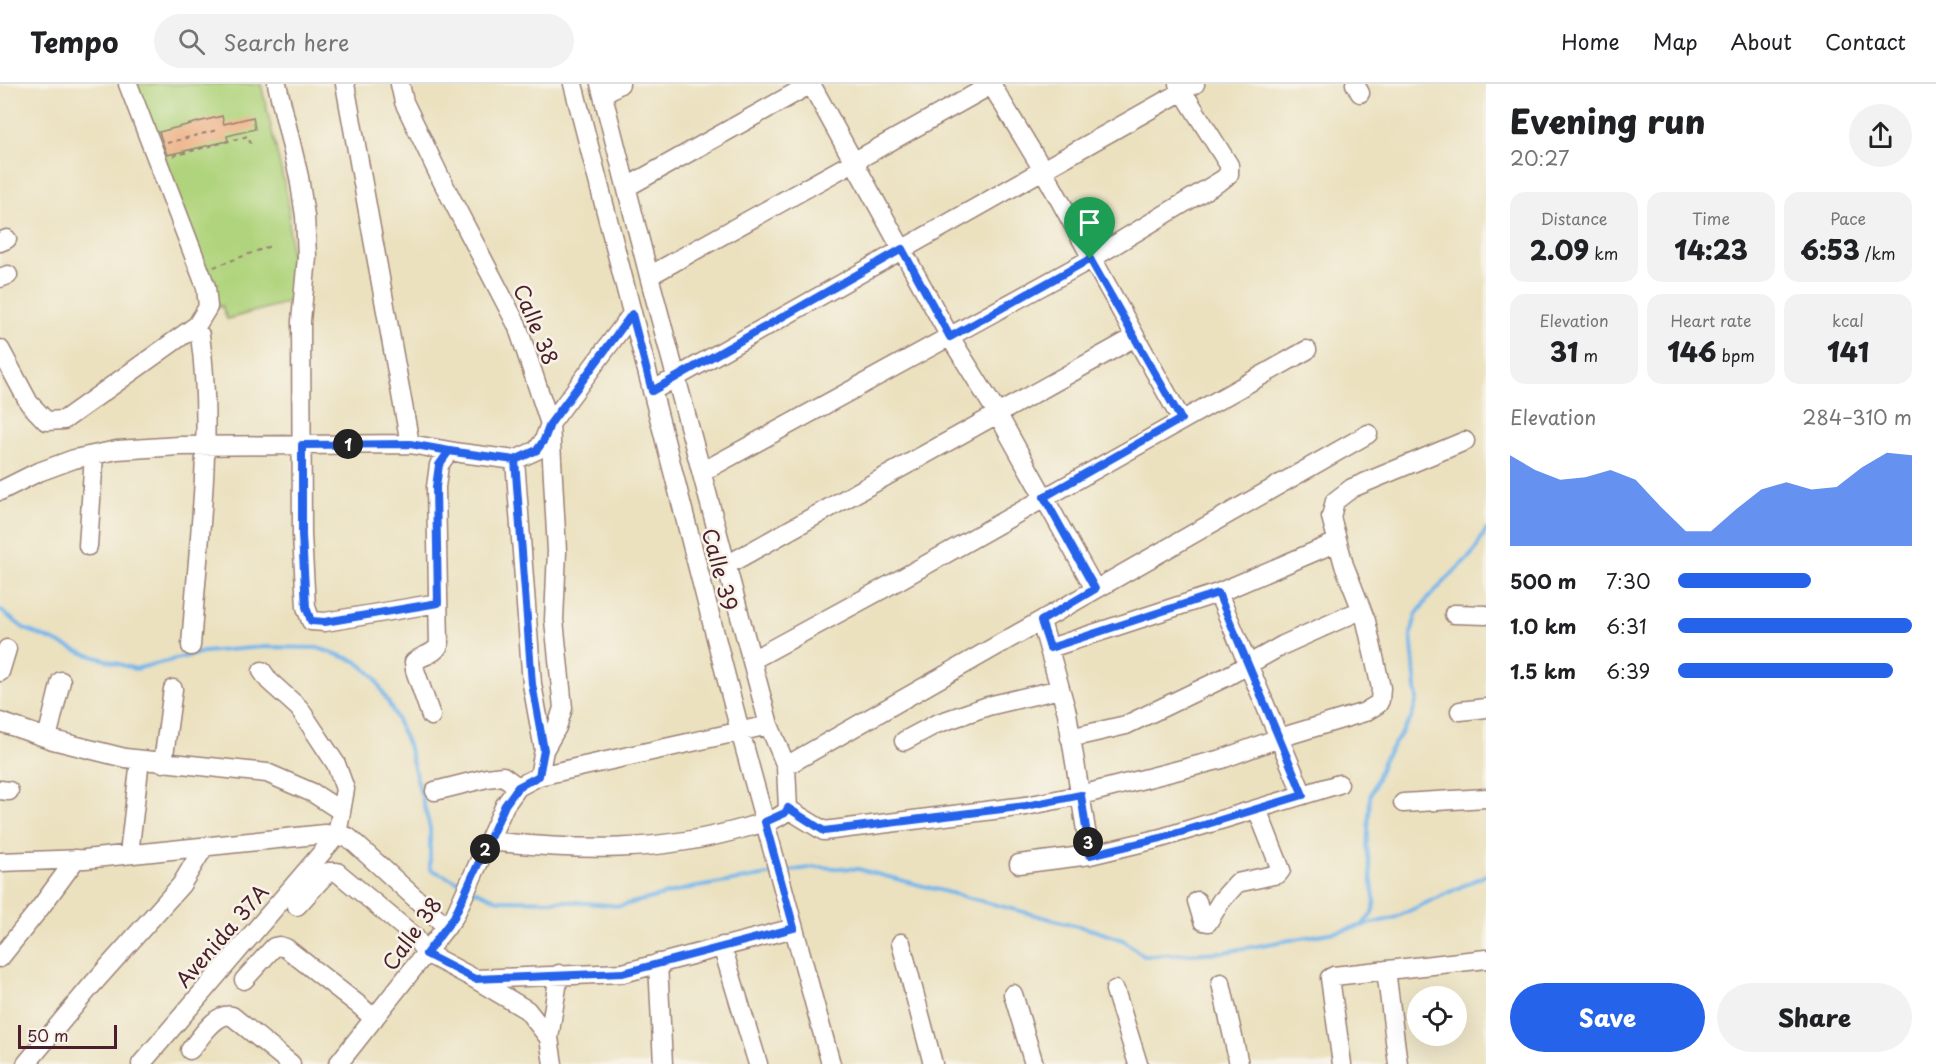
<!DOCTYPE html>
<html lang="en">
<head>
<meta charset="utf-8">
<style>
  body { margin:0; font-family:"Playpen Sans",sans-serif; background:#f2f2f2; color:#202124; height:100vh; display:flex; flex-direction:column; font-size:22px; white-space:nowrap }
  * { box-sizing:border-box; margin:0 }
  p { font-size:20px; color:#757577 }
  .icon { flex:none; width:33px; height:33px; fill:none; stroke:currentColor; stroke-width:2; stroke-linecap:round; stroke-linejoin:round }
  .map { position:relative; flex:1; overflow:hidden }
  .drawer { display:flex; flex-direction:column; background:#fff; width:450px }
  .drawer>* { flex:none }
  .controls { position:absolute; left:1407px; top:902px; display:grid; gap:12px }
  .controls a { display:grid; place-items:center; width:60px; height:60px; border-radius:50%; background:#fff; box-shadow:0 6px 24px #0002; font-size:30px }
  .scale { position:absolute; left:18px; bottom:15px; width:99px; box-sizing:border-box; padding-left:6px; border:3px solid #4a1f2b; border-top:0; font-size:16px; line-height:21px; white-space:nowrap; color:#4a1f2b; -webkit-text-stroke:4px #f7f3e8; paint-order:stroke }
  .pin { position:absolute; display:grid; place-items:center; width:51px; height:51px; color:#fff; margin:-62px -26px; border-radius:50% 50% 50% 0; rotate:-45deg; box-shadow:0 0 6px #0007 }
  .pin .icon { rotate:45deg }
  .km { position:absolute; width:30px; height:30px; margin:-15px; border-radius:50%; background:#222; color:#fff; font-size:16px; line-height:30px; text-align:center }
  .round { display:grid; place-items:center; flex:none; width:63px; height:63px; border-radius:32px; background:#f2f2f2 }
  .overview { display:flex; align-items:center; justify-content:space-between; height:102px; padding:0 24px }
  h1 { font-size:33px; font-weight:800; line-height:45px }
  .figures { display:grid; grid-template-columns:repeat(3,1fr); gap:9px; height:102px; padding:6px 24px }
  .figures div { display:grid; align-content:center; border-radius:15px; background:#f2f2f2; text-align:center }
  .figures b { font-size:26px; font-weight:800 }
  .figures small { font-size:16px; font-weight:400 }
  .figures p { font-size:16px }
  .chart { height:168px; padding:12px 24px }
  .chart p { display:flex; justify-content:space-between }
  .chart svg { width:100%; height:108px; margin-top:6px; fill:#2563eb; opacity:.7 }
  .button { display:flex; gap:12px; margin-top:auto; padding:12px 24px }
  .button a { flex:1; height:69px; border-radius:36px; background:#2563eb; color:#fff; font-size:24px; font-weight:800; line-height:69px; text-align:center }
  .button a+a { background:#f2f2f2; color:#202124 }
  ul { padding:0 24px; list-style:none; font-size:20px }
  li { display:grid; grid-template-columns:96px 72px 1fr; align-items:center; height:45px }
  li i { height:15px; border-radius:8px; background:#2563eb }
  header { display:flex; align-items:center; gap:36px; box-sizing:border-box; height:84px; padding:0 30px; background:#fff; border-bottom:2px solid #e0e0e0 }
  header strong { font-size:28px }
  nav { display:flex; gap:33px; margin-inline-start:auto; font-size:21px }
  .search { width:420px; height:54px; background:#f2f2f2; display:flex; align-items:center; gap:15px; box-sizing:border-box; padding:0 21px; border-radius:33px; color:#757577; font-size:22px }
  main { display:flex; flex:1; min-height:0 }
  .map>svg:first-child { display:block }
  .green { fill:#b0d47d; stroke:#7d7a54; stroke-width:1.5 }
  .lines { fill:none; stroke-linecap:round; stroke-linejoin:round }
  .stream { stroke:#75b6ea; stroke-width:4 }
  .building { fill:#edad80 }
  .minor-casing { stroke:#9a8075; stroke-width:21 }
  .path { stroke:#9a8075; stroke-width:2; stroke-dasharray:4.5 4.5; stroke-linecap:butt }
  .minor { stroke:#fff; stroke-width:18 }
  .route-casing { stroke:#fff; stroke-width:12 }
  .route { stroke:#2563eb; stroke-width:8 }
  .labels { text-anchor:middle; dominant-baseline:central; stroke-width:5; stroke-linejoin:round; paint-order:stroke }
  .street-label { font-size:21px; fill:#4a1f2b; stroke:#f7f3e8 }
</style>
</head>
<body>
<header>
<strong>Tempo</strong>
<div class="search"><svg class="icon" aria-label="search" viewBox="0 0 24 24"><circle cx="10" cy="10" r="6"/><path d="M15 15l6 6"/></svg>Search here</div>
<nav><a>Home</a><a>Map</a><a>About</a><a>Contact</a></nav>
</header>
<main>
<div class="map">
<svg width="1486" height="980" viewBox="0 0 1486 980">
  <rect width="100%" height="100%" fill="#f7f3e8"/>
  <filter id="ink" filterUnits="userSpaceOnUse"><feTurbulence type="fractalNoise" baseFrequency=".0167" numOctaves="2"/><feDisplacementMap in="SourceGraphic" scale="12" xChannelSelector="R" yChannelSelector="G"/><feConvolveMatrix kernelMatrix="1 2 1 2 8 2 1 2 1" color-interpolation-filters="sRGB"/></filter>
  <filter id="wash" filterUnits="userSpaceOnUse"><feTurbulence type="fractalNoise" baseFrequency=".008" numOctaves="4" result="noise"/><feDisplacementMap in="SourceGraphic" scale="24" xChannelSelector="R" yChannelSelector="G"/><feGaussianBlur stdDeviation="1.35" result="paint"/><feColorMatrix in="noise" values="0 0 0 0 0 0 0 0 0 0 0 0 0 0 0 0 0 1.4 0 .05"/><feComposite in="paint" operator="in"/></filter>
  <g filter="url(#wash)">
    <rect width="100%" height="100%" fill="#ebe1bf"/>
    <!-- green -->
    <path class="green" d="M136 0H261L288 116 293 217 227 235 222 222 219 223Z"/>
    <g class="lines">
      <!-- stream -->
      <path class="stream" d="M0 526 25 545 83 569 135 585 204 568 263 563 318 564 356 577 374 592 394 629 408 661 430 744V785L463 800
        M784 788 814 783 858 785 1093 846 1123 856 1144 872 1224 868 1340 847 1394 834 1486 791
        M472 805 498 816 563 817 620 822 691 804 774 790
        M1363 840 1371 831 1375 820 1367 764 1370 713 1384 675 1411 635 1417 615 1411 550 1416 531 1430 512 1474 468 1486 446"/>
    </g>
    <g id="blocks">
      <!-- building -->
      <path class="building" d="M222 32 224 40 253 33 255 45 227 52 228 57 167 71 159 48Z"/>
    </g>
  </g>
  <g filter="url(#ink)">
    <use href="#blocks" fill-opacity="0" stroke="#9a8075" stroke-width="1.5"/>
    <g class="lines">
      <!-- minor casing -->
      <g class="minor-casing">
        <path id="minor" d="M277 0 299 93 305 132 307 173 301 237 302 451 306 523 311 537 325 538 438 519
          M345 0 410 360
          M400 0 404 18 440 93 517 241 550 340 557 467 554 536 563 624 557 643 544 666 539 692
          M573 0 740 647 831 980
          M811 0 950 253 997 329 1095 505
          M991 0 1043 86 1181 335
          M1355 0 1360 9
          M603 10 620 0
          M627 103 811 0
          M0 158 7 155
          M649 192 993 0
          M0 194 8 191
          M0 265 29 319 46 337 64 336 197 241 208 223 206 203 128 0
          M652 307 1195 0
          M515 376 532 600 544 666
          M702 388 1091 175 1222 96 1229 90V81L1178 0
          M0 407 36 389 74 375 117 366 179 362 410 360 461 369 515 376 537 366 544 356 550 340 632 230
          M88 462 94 371
          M727 481 1135 253
          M1218 509 1303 711
          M1454 530 1486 531
          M1041 537 1067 629 1090 771
          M191 562C198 461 214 351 200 251
          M1050 564 1218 509 1337 458
          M752 576 899 496 1307 266
          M0 588 7 565
          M1460 627 1486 624
          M431 632 415 586 414 578C422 571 434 571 439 561L436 403 439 381 449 367
          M0 638 53 656 125 674 267 689 313 709 341 727
          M47 654 61 597
          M1070 654 1126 641 1226 593 1283 561 1361 526
          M904 657 936 640 988 622 1060 605
          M163 679 173 605
          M786 682 1368 350
          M0 706 9 707
          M435 707 487 694 503 692 518 703
          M1403 719 1486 714
          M788 725 824 747 1026 722 1081 711 1222 675 1279 654 1365 628 1378 620 1380 616 1381 604 1366 537 1344 481 1331 433 1335 417 1352 404 1465 357
          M489 757C580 767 659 769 748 743 761 739 780 736 788 725L786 682 769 641
          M129 770 140 676
          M0 778 85 775 325 750 348 753 447 843
          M1019 780 1090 771 1161 754 1339 700
          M1197 817 1203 837 1208 838 1221 817 1237 799 1278 790 1281 786 1257 725
          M297 822 328 788H337L414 852 426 869 475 895 527 926 549 954
          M901 859 933 980
          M722 862 758 980
          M0 874 40 824 76 775
          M658 879 663 980
          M1386 886 1398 980
          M475 895 623 889 794 844
          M244 896 274 863 279 862 286 864 360 922 374 935
          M1221 899 1239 980
          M1115 906 1138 980
          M1013 910 1034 980
          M190 966C200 955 215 928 232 932L291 980
          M26 980 91 902 181 801 204 763
          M141 980 337 751 345 705 336 680 299 624 269 597 262 587
          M338 980 454 833 505 721 518 703 539 692 769 641 649 192 600 0
          M553 980 549 954 559 890
          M1342 980 1330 894 1334 892 1486 875"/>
      </g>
      <!-- path -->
      <path class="path" d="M167 59 217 46
        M173 72 248 52 251 61
        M214 183 273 161"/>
      <!-- minor -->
      <use href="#minor" class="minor"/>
    </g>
  </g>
  <g class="lines" filter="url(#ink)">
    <!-- route casing -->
    <g class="route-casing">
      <path id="route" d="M1090 175 950 253 902 165 652 307 632 230 550 340 544 356 537 366 515 376 461 369 410 360 302 361V451L306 523 311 537 325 538 438 519 436 403 439 381 449 367 515 376 532 600 544 666 539 692 518 703 505 721 454 833 426 870 475 895 623 889 794 844 765 738 785 729 788 724 824 747 1026 722 1081 711 1090 771 1161 754 1303 711 1218 509 1050 564 1041 537 1095 505 1044 413 1181 335 1090 175"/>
    </g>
    <!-- route -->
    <use href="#route" class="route"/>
  </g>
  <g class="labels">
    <!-- street labels -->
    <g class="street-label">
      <text transform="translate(537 240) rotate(68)">Calle 38</text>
      <text transform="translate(721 485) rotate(75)">Calle 39</text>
      <text transform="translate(411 849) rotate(-54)">Calle 38</text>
      <text transform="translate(221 851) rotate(-49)">Avenida 37A</text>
    </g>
  </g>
</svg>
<div class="controls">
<a><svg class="icon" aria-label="locate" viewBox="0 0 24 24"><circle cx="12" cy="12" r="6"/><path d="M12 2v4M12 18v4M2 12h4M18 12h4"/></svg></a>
</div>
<div class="scale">50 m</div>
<div class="pin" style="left:1090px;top:175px;background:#1e9e55"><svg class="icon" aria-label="arrive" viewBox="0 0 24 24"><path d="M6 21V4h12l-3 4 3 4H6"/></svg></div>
<b class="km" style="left:348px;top:360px">1</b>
<b class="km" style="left:485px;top:765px">2</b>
<b class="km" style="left:1088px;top:758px">3</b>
</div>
<section class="drawer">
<div class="overview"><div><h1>Evening run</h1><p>20:27</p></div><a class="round"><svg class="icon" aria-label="share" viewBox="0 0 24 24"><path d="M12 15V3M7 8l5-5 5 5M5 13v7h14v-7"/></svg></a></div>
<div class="figures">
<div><p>Distance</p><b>2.09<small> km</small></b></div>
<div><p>Time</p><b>14:23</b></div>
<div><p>Pace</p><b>6:53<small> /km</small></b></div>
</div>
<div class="figures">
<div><p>Elevation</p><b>31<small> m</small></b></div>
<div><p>Heart rate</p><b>146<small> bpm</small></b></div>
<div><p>kcal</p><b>141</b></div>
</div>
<div class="chart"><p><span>Elevation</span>284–310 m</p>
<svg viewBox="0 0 160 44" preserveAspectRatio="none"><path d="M0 44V7L10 13L20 17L30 16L40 13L50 17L60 28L70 38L80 38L90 29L100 21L110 18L120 21L130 20L140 12L150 6L160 7V44z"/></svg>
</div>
<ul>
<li><b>500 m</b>7:30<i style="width:57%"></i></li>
<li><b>1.0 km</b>6:31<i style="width:100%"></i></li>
<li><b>1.5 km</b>6:39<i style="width:92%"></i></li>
</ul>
<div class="button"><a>Save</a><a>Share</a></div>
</section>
</main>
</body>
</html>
